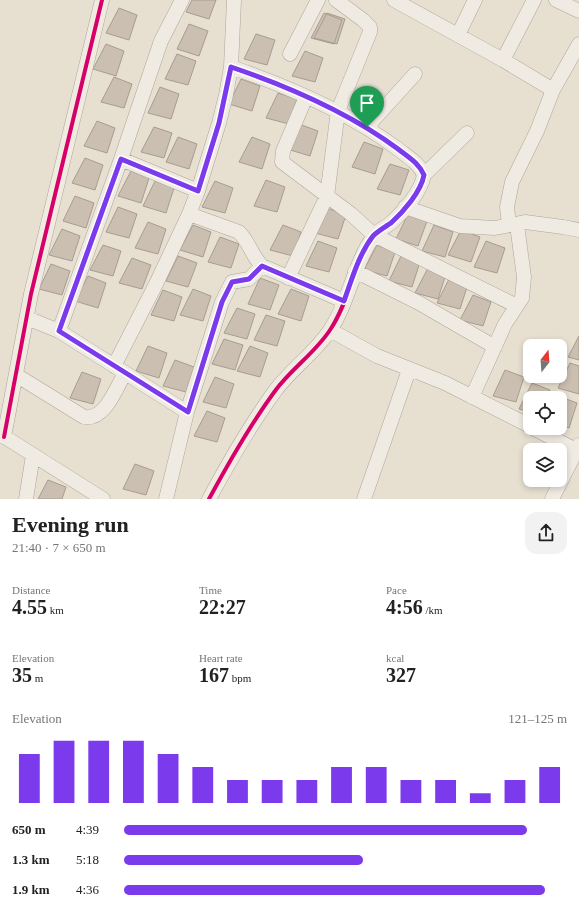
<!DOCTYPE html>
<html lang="en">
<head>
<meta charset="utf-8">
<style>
  body { margin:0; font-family:Georgia,serif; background:#f2f2f2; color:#222; height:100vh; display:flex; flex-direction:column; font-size:15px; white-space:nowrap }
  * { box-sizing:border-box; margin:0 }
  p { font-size:13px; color:#767676 }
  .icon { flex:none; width:22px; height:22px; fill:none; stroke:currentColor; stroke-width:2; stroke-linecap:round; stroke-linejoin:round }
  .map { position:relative; height:499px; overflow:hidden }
  .details { display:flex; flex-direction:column; background:#fff; flex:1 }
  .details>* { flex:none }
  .needle { width:26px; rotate:17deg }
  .controls { position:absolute; left:523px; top:339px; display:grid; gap:8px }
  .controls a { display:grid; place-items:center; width:44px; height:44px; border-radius:8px; background:#fff; box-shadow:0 2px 6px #0003; font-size:20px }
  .pin { position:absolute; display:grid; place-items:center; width:34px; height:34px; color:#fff; margin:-41px -17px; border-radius:50% 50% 50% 0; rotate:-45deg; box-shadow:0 0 4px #0007 }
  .pin .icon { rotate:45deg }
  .round { display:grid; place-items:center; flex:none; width:42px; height:42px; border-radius:12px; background:#f2f2f2 }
  .summary { display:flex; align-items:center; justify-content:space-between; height:68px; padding:0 12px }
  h1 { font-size:22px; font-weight:800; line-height:30px }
  .stats { display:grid; grid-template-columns:repeat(3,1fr); gap:6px; height:68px; padding:4px 12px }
  .stats div { display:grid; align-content:center }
  .stats b { font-size:20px; font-weight:800 }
  .stats small { font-size:11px; font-weight:400 }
  .stats p { font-size:11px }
  .chart { height:112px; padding:8px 12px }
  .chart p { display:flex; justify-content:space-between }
  .chart svg { width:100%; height:72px; margin-top:4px; stroke:#7c3aed; stroke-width:6 }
  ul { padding:0 12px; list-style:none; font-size:13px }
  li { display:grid; grid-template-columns:64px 48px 1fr; align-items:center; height:30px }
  li i { height:10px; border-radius:5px; background:#7c3aed }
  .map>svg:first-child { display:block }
  .building { fill:#cbbfb2; stroke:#a89c90 }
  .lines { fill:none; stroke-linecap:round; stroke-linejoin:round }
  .minor-casing { stroke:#ada599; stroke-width:15 }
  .minor { stroke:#efebe3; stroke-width:14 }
  .cycleway-casing { stroke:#f7eed8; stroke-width:6 }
  .cycleway { stroke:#d6006c; stroke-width:4 }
  .route-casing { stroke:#fff; stroke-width:8 }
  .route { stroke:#7c3aed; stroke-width:5 }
</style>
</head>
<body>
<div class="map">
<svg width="579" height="499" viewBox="0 0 579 499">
  <rect width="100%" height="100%" fill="#e7e0d1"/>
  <!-- building -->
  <path class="building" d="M192 0H216L209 19 186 12Z
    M119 8 137 15 129 40 106 33Z
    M324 13 342 20 334 44 311 38Z
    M327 13 345 19 337 44 314 38Z
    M189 24 208 31 199 56 177 49Z
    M256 34 275 40 267 65 244 59Z
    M106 44 124 51 116 76 93 69Z
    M305 51 323 58 315 82 292 76Z
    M177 54 196 61 188 85 165 79Z
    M114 77 132 84 124 108 101 102Z
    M241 79 260 86 252 111 229 104Z
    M160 87 179 94 171 119 148 113Z
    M278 93 297 99 289 124 266 118Z
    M97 121 115 128 107 153 84 146Z
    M299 124 318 131 310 156 287 149Z
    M154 127 172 133 164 158 141 152Z
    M178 137 197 144 189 169 166 162Z
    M252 137 270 144 262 169 239 162Z
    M364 142 383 149 375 174 352 167Z
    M85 158 103 165 95 190 72 183Z
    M390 164 409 170 400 195 377 189Z
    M131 171 149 178 141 203 118 196Z
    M266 180 285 187 277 212 254 206Z
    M155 181 174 188 166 213 143 206Z
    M215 181 233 188 225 213 202 207Z
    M75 196 94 203 86 228 63 221Z
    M118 207 137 214 129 238 106 232Z
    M327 208 346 215 338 239 315 233Z
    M408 214 427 221 418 246 396 239Z
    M148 222 166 229 158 254 135 248Z
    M193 225 211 232 203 257 180 250Z
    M283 225 301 232 293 256 270 250Z
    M434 225 453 232 445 257 422 251Z
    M62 229 80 236 72 261 49 255Z
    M461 230 480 237 471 262 448 255Z
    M220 237 239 244 231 268 208 262Z
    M318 241 337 248 329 272 306 266Z
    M486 241 505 248 497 273 474 267Z
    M103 245 121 251 113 276 90 270Z
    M377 245 395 252 387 276 364 270Z
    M178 256 197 263 188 287 166 281Z
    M401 256 420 262 412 287 389 281Z
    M132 258 151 265 142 289 119 283Z
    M51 264 70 271 62 295 39 289Z
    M428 268 446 274 438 299 415 293Z
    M88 276 106 283 98 308 75 301Z
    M450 277 468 284 460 309 437 303Z
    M260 278 279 285 270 310 248 304Z
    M193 289 211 296 203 321 180 315Z
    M291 289 309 296 301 321 278 314Z
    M163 290 182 297 174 321 151 315Z
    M473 295 491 302 483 326 460 320Z
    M237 308 255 314 247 339 224 333Z
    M266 315 285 321 277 346 254 340Z
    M579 336V360L568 357Z
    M224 339 243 345 235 370 212 364Z
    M148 346 167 353 159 378 136 371Z
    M250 346 268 353 260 377 237 371Z
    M560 352 565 354 560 368Z
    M175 360 194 367 186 392 163 386Z
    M570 363 579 366V394L558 388Z
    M505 370 524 377 516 402 493 396Z
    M82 372 101 379 93 404 70 398Z
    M215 377 234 384 226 408 203 402Z
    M532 383 550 390 548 398H530V412L519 409Z
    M558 396 577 403 569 428 560 425V398H558Z
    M207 411 225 418 217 442 194 436Z
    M135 464 154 471 146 495 123 489Z
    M48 480 66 487 62 499H38Z"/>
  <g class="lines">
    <!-- minor casing -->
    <g class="minor-casing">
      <path id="minor" d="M394 0 503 60 553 90
        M556 0 579 11
        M458 35 475 0
        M290 54 318 0
        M503 60 534 0
        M306 97 283 151 282 162 351 214 374 235 517 306
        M367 127 415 74
        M121 159 198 191
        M424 175 467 133
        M405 207 460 226 495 228 525 222 563 227 579 230
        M189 214 239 232C249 242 252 256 262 266L344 301
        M509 225 507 207 512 182 537 131 553 90 579 44
        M355 271 419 303 495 347
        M288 278 327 196 338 111 370 32V27L363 20 336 0
        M27 318 59 331 187 412
        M330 330 377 356 445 383 530 426
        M59 331 121 159 161 41 182 0
        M114 366 156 284 189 214 198 191 219 123 226 95 231 67 234 0
        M16 375 84 417C105 421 116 388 125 373
        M472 397 505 324 522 298 524 277 517 225
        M533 428 576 450
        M0 434 103 499
        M4 437 31 294 102 0
        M26 499 33 455
        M166 499 187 412 222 302 232 282 249 279 262 266
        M209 499C229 462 250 425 275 391 291 369 315 353 330 330 349 302 353 266 373 237 377 231 386 227 392 222 404 211 421 192 424 175 419 163 408 157 398 149 348 112 290 87 231 67
        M364 499 409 370
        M552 499 579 445"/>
    </g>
    <!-- minor -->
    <use href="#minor" class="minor"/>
    <!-- cycleway casing -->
    <g class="cycleway-casing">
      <path id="cycleway" d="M4 437 31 294 102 0
        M209 499C229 462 250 425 275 391 291 369 315 353 330 330 349 302 353 266 373 237 377 231 386 227 392 222 404 211 421 192 424 175 419 163 408 157 398 149 348 112 290 87 231 67"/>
    </g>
    <!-- cycleway -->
    <use href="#cycleway" class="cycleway"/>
  </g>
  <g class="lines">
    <!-- route casing -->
    <g class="route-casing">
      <path id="route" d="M231 67C290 87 348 112 398 149 408 157 419 163 424 175 421 192 403 212 391 223 385 227 378 231 373 236 359 254 352 279 344 301L262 266 249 279 232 282 222 302 188 412 59 331 121 159 198 191 219 123Z"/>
    </g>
    <!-- route -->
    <use href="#route" class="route"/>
  </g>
</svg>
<div class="controls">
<a><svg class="needle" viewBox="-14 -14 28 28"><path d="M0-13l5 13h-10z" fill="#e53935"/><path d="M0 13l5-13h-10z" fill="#767676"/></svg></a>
<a><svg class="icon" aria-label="locate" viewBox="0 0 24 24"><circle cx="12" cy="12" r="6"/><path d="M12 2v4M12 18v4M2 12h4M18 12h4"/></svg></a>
<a><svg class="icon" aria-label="layers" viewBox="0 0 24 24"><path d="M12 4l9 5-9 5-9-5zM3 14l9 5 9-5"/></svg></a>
</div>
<div class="pin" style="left:367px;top:127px;background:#1e9e55"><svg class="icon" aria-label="arrive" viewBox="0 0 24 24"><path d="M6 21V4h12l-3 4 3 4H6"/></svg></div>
</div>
<section class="details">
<div class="summary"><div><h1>Evening run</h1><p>21:40 · 7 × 650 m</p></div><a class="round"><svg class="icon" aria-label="share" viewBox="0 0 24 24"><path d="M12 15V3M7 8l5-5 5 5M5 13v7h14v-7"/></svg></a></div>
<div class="stats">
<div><p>Distance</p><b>4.55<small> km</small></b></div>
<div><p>Time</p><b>22:27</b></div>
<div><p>Pace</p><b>4:56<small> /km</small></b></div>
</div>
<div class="stats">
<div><p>Elevation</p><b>35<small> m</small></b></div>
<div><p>Heart rate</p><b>167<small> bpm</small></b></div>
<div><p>kcal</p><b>327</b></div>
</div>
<div class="chart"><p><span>Elevation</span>121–125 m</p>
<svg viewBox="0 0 160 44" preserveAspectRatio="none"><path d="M5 44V14M15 44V6M25 44V6M35 44V6M45 44V14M55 44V22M65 44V30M75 44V30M85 44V30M95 44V22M105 44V22M115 44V30M125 44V30M135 44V38M145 44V30M155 44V22"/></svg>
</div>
<ul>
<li><b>650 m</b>4:39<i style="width:91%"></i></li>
<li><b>1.3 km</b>5:18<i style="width:54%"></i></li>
<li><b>1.9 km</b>4:36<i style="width:95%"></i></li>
</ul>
</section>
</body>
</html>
